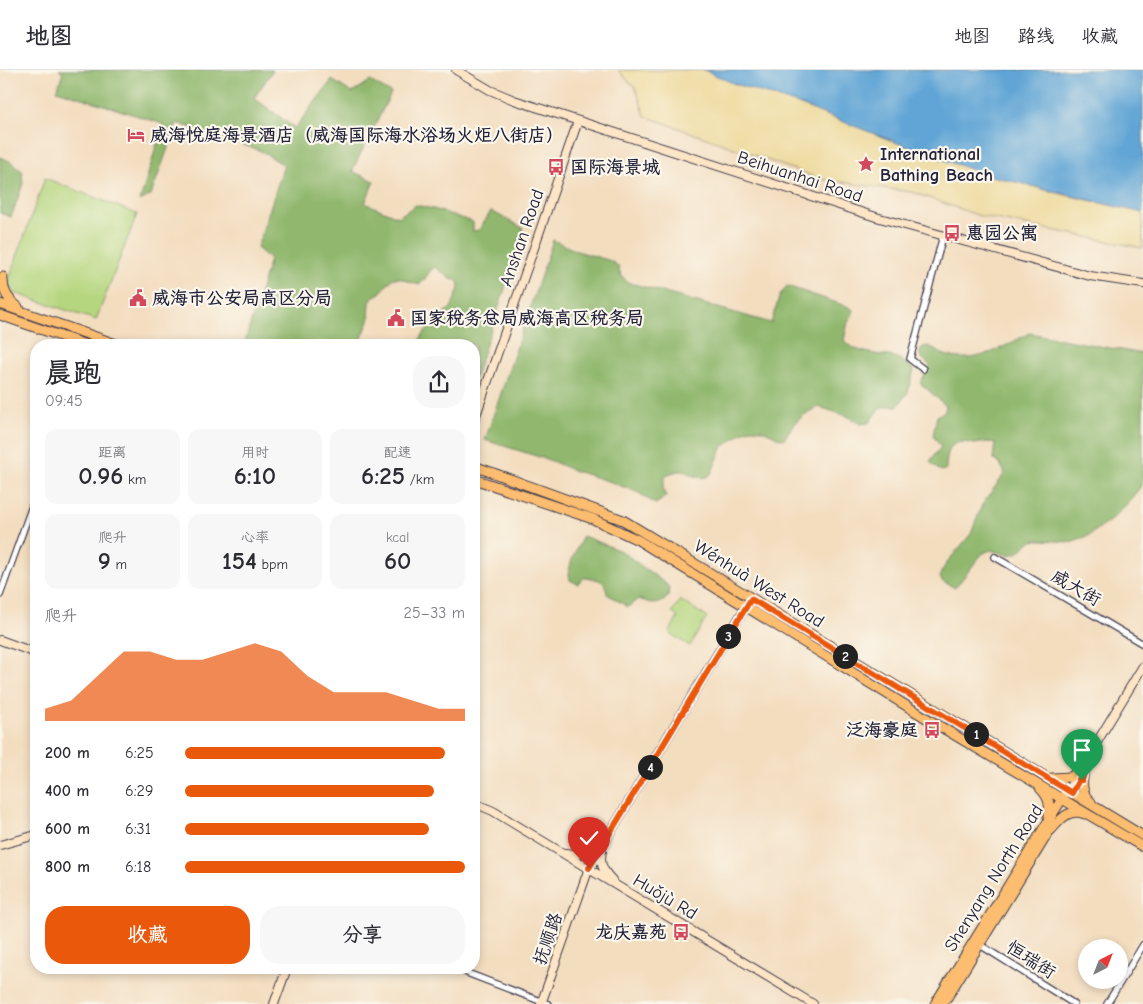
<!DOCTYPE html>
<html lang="zh">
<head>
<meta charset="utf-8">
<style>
  body { margin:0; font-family:"Comic Neue","LXGW WenKai TC",sans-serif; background:#f7f7f7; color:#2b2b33; height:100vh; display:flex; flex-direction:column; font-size:19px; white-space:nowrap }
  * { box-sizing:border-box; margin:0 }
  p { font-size:16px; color:#7c7c81 }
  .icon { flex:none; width:28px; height:28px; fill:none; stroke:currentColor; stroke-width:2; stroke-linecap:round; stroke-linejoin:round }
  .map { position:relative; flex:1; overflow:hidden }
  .sheet { position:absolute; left:30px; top:269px; width:450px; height:635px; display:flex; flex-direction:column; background:#fff; border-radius:20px; box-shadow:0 2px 8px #0003 }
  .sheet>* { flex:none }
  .needle { width:32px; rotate:42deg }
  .fabs { position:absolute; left:1078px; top:869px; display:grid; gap:10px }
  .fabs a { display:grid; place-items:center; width:50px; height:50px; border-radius:50%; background:#fff; box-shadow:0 2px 8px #0003; font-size:25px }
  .pin { position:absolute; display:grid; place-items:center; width:42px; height:42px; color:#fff; margin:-51px -21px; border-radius:50% 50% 50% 0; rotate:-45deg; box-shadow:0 0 5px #0007 }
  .pin .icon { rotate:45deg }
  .km { position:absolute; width:25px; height:25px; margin:-12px; border-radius:50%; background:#222; color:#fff; font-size:14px; line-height:25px; text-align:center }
  .round { display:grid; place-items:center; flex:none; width:52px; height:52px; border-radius:20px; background:#f7f7f7 }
  .headline { display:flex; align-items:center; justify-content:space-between; height:85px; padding:0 15px }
  h1 { font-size:28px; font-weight:700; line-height:38px }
  .stats { display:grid; grid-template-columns:repeat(3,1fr); gap:8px; height:85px; padding:5px 15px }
  .stats div { display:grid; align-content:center; border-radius:12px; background:#f7f7f7; text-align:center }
  .stats b { font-size:25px; font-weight:700 }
  .stats small { font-size:14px; font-weight:400 }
  .stats p { font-size:14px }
  .chart { height:140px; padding:10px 15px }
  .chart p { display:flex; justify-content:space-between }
  .chart svg { width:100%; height:90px; margin-top:5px; fill:#ea580c; opacity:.7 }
  .action { display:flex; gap:10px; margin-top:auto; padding:10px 15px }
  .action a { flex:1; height:58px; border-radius:20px; background:#ea580c; color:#fff; font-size:20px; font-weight:700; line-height:58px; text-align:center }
  .action a+a { background:#f7f7f7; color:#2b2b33 }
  ul { padding:0 15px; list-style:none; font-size:16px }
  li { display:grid; grid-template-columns:80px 60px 1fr; align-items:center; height:38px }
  li i { height:12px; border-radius:6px; background:#ea580c }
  header { display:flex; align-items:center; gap:30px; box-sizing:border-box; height:70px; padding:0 25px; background:#fff; border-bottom:1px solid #e1e1e2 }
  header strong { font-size:24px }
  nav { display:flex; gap:28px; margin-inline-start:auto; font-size:18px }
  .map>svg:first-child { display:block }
  .green { fill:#b5d67e; stroke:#6c7c5c }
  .forest { fill:#90b76d; stroke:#596c54 }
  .sand { fill:#eeda9e; stroke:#887e6c }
  .water { fill:#60a5d5; stroke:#416488 }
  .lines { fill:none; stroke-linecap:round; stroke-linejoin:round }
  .street-casing { stroke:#413e4f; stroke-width:8 }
  .secondary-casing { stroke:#413e4f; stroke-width:10 }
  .primary-casing { stroke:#413e4f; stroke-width:11 }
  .street { stroke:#fff; stroke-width:5.5 }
  .secondary { stroke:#fee5c5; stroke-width:8 }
  .primary { stroke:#fcbd6f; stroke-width:9 }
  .route-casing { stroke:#fff; stroke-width:10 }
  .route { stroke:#ea580c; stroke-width:6 }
  .labels { text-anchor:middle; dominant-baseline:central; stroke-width:4.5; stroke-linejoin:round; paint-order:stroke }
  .poi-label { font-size:18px; font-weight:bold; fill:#22223b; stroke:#fbf7ec; text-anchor:start }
  .street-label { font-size:18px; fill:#22223b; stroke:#fbf7ec }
</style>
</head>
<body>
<header>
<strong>地图</strong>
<nav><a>地图</a><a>路线</a><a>收藏</a></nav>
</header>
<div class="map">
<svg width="1143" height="934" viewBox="0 0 1143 934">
  <rect width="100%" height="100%" fill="#fbf7ec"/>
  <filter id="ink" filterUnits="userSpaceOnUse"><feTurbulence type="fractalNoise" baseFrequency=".02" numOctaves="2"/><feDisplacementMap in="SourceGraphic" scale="10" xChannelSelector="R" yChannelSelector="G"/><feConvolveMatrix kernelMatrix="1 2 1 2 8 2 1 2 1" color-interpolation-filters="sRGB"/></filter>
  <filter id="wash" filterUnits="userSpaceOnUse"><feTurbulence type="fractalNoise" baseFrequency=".0096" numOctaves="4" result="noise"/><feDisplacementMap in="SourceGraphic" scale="20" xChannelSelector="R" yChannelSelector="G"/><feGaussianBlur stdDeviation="1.12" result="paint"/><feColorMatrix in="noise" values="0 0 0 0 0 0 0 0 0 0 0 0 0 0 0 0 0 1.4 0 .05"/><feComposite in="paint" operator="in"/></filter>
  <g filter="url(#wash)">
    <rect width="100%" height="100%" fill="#f3ddbf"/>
    <!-- green -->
    <path class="green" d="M45 108 137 144 96 250 14 223 8 212Z
      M680 530 707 547 690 576 669 563 678 547 672 543Z"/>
    <!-- forest -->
    <path class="forest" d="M59 0H273L254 28 295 58 332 10 352 23 370 11 391 23 352 101 374 111 365 133 398 147 416 135 437 140 473 152V161L479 160 491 141 523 158 517 183 474 310V275H416L433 250 451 238 459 218 458 211 451 209 435 197C427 202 426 210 419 215L399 208H393L380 223 374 226 370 232 369 251 359 275H244L270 189 257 178 284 95 261 81 177 53 151 125 140 131 163 54 57 20 63 3Z
      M0 87 12 92 22 101 23 114 11 147 0 143Z
      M553 170 577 181 611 191 618 196 621 205 627 212 771 253 780 225 787 216 849 237 853 240V244L848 252 844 270C855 285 881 283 897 288 903 290 909 296 914 300L908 322 898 336C879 336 879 338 869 353L860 354 847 346 819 337C806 341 791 355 785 368L781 369C771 364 755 354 743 362 736 367 731 372 723 376L711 404C698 414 691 400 679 401 675 401 670 404 666 405L663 418 666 426 659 432 655 434 639 423 611 412 572 400 552 391 485 370Z
      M1029 263 1143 284V413L1130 431 1111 450 1088 466 1070 472 1040 470 1031 471 1017 483 1008 485 990 480 982 484 955 518 942 511 940 507 941 502 949 490 971 464 982 435 1005 403 1000 394 993 388 995 373C988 371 982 373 975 374 971 374 967 372 963 372 947 372 947 387 946 399L942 401 937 399 930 392 932 388 941 377 933 365 937 346 945 341 946 336 920 313 930 296 920 286V281L923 277 929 276C963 302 997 281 1029 263Z
      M583 466 621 481 666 514 669 518 668 527C657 538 652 533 638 529L628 537 607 524C605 508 598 510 584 507L578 514 570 510C566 496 577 479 583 466Z"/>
    <!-- sand -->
    <path class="sand" d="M618 0H704L735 14 798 34 921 82 1048 121 1143 143V178L980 146 912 122 820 109 645 46 636 19Z"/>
    <!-- water -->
    <path class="water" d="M704 0H1143V143L987 105 921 82 798 34 735 14Z"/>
  </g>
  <g filter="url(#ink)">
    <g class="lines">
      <!-- street casing -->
      <g class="street-casing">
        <path id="street" d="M923 299 910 289 943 166
          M995 487 1143 574
          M0 525 36 425
          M977 873 1074 934
          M454 898 548 934
          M1107 934 1143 875"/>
      </g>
      <!-- secondary casing -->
      <g class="secondary-casing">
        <path id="secondary" d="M456 0 490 20 514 30 876 147 1090 206 1143 214
          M474 351 578 51
          M0 570 36 583
          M1068 720 1143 596
          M474 733 493 741 521 758 813 934
          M0 775 36 765
          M602 781C599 793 603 801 612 810
          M565 783C580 785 589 784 600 774
          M274 934 287 898
          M541 934 589 798 748 533"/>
      </g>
      <!-- primary casing -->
      <g class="primary-casing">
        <path id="primary" d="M3 207C2 220 8 230 18 237
          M0 234 119 275
          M0 245 86 275
          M474 396 623 450 1143 766
          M474 409 593 449 638 470 931 651 1143 777
          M1085 698C1082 710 1080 723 1091 732
          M1052 708 1071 707 1082 697
          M1040 718C1049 727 1051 735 1048 747
          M1051 760C1061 749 1068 738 1085 744
          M935 934 1065 724
          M943 934 1053 755"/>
      </g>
      <!-- street -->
      <use href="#street" class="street"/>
      <!-- secondary -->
      <use href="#secondary" class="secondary"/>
      <!-- primary -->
      <use href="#primary" class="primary"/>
    </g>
  </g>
  <g class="lines" filter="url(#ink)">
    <!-- route casing -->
    <g class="route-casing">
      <path id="route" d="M589 798 751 529 1072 723 1085 698 1082 710"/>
    </g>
    <!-- route -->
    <use href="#route" class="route"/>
  </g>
  <!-- icons -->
  <defs>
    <g id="hotel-bare" transform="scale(1.35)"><path d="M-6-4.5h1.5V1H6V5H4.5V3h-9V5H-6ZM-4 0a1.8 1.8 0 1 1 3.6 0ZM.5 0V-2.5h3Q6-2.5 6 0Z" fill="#d1495b" stroke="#fbf7ec" stroke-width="2.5" paint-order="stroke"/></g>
    <g id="sight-bare" transform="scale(1.35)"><path d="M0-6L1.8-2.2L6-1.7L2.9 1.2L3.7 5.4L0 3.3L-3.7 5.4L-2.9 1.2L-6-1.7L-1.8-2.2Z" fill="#d1495b" stroke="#fbf7ec" stroke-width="2.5" paint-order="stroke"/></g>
    <g id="bus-bare" transform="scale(1.35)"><path d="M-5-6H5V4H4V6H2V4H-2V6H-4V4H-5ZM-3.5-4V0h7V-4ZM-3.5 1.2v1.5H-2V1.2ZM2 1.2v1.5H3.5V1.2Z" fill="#d1495b" stroke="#fbf7ec" stroke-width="2.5" paint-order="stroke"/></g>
    <g id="civic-bare" transform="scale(1.35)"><path d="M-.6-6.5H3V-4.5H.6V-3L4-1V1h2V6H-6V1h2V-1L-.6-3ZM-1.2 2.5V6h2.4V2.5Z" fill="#d1495b" stroke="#fbf7ec" stroke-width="2.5" paint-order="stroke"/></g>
  </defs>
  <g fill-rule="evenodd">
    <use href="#hotel-bare" x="136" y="65"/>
    <use href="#sight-bare" x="866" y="94"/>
    <use href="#bus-bare" x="556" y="97"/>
    <use href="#bus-bare" x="952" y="163"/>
    <use href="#civic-bare" x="138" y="228"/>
    <use href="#civic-bare" x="396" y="248"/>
    <use href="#bus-bare" x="932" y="660"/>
    <use href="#bus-bare" x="681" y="862"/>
  </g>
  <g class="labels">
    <!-- poi labels -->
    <g class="poi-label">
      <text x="150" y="65">威海悦庭海景酒店（威海国际海水浴场火炬八街店）</text>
      <text x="880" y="84">International<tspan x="880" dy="21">Bathing Beach</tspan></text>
      <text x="570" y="97">国际海景城</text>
      <text x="966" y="163">惠园公寓</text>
      <text x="152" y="228">威海市公安局高区分局</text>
      <text x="410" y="248">国家税务总局威海高区税务局</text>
      <text x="918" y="660" text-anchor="end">泛海豪庭</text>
      <text x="667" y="862" text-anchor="end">龙庆嘉苑</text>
    </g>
    <!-- street labels -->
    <g class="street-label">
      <text transform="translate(800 107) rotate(18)">Beihuanhai Road</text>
      <text transform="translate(522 168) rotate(-71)">Anshan Road</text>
      <text transform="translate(759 514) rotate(32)">Wénhuà West Road</text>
      <text transform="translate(1076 518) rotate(30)">威大街</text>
      <text transform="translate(994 808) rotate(-58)">Shenyang North Road</text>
      <text transform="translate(665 827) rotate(31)">Huǒjù Rd</text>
      <text transform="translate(548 869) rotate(-71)">抚顺路</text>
      <text transform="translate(1031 890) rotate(32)">恒瑞街</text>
    </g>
  </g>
</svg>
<div class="fabs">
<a><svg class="needle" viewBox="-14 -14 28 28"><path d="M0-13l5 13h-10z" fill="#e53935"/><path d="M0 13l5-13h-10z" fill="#7c7c81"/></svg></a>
</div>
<div class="pin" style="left:1082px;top:710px;background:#1e9e55"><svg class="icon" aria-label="arrive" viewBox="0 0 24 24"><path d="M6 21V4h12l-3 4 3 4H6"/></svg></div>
<div class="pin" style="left:589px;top:798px;background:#d93025"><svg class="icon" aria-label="check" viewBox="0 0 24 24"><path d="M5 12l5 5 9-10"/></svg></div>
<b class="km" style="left:976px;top:664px">1</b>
<b class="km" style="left:845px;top:586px">2</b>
<b class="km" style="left:728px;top:566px">3</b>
<b class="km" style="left:650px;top:697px">4</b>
<section class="sheet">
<div class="headline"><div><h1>晨跑</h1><p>09:45</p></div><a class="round"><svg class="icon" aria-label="share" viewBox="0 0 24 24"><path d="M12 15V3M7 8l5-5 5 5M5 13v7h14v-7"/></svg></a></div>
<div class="stats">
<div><p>距离</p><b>0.96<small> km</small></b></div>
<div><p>用时</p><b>6:10</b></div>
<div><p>配速</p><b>6:25<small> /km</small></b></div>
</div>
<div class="stats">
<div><p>爬升</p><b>9<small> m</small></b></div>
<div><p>心率</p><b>154<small> bpm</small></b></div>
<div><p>kcal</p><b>60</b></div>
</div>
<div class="chart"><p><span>爬升</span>25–33 m</p>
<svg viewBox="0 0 160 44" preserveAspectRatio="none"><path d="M0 44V38L10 34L20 22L30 10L40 10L50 14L60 14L70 10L80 6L90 10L100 22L110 30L120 30L130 30L140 34L150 38L160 38V44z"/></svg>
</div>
<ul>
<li><b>200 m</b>6:25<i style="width:93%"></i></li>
<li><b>400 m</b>6:29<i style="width:89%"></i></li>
<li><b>600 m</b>6:31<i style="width:87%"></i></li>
<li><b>800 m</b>6:18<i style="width:100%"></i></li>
</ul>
<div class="action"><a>收藏</a><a>分享</a></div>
</section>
</div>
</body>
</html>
